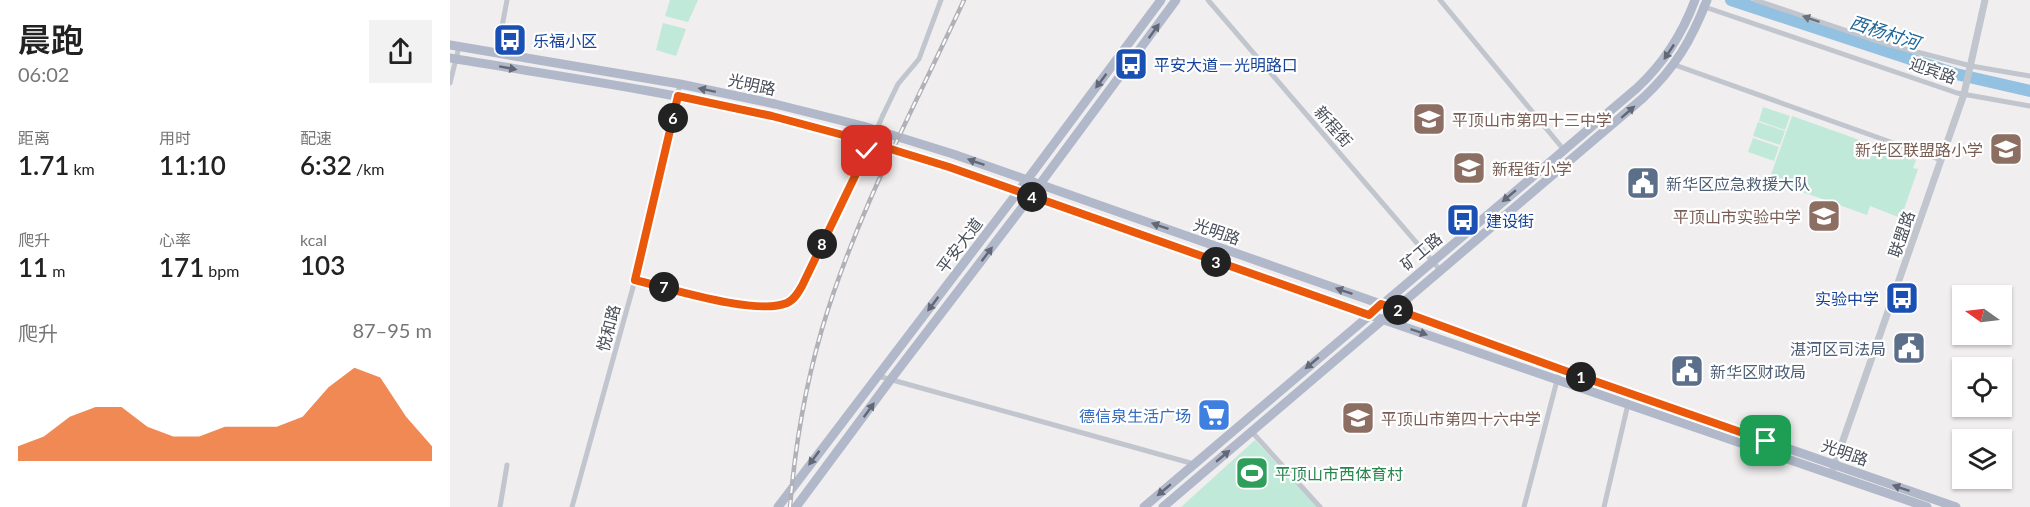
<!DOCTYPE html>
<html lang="zh">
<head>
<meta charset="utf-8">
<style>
  body { margin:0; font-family:Lato,"Noto Sans SC",sans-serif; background:#f2f2f2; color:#222; height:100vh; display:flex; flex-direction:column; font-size:22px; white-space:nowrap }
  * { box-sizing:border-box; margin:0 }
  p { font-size:20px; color:#767676 }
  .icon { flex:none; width:33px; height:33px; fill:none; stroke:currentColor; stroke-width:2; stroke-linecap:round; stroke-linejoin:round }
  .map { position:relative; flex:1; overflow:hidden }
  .details { display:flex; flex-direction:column; background:#fff; width:450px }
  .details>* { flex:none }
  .needle { width:39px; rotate:284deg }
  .controls { position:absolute; left:1502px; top:285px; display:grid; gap:12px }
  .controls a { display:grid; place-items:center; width:60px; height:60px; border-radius:0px; background:#fff; box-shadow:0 2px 4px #0004; font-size:30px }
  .pin { position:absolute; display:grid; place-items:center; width:51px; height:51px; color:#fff; margin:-26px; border-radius:12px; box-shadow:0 3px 9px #0006 }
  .km { position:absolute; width:30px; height:30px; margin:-15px; border-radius:50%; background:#222; color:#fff; font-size:16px; line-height:30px; text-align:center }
  .round { display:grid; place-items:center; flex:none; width:63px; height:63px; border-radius:0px; background:#f2f2f2 }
  .headline { display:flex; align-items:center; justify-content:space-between; height:102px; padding:0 18px }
  h1 { font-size:33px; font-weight:600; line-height:45px }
  .stats { display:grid; grid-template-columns:repeat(3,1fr); gap:9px; height:102px; padding:6px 18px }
  .stats div { display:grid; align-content:center }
  .stats b { font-size:26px; font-weight:600 }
  .stats small { font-size:16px; font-weight:400 }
  .stats p { font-size:16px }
  .chart { height:168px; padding:12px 18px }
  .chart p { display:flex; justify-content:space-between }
  .chart svg { width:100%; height:108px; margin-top:6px; fill:#ea580c; opacity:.7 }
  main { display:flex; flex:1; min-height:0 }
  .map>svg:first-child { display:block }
  .green { fill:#c1e9d9 }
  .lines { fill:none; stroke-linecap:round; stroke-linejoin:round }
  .river { stroke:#93c1e1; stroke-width:12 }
  .minor { stroke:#c0c5ce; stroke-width:5 }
  .tertiary { stroke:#c0c5ce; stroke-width:7 }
  .primary { stroke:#b0b8ca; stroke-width:9 }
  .rail-casing { stroke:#b1b2b7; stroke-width:4.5 }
  .rail { stroke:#fff; stroke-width:2; stroke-dasharray:7; stroke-linecap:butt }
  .minor-bridge { stroke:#c0c5ce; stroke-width:5 }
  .oneway { fill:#6c727c }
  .oneway2 { fill:#626875 }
  .route-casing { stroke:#fff; stroke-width:12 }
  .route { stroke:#ea580c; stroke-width:8 }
  .labels { text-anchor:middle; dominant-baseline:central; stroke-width:4.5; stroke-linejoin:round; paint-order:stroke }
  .transit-label { font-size:16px; fill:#164399; stroke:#fff; text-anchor:start }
  .street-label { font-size:16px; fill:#484e59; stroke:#fff }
  .education-label { font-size:16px; fill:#785e54; stroke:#fff; text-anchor:start }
  .service-label { font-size:16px; fill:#4e5e75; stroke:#fff; text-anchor:start }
  .shop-label { font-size:16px; fill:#366cbe; stroke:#fff; text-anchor:end }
  .leisure-label { font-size:16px; fill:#27864d; stroke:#fff; text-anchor:start }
  .water-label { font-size:18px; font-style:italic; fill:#1c6598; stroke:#fff }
</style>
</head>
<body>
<main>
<section class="details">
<div class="headline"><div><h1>晨跑</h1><p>06:02</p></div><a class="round"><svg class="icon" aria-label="share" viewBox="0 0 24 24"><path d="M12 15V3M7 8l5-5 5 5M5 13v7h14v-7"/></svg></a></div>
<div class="stats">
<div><p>距离</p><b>1.71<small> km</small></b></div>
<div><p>用时</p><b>11:10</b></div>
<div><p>配速</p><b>6:32<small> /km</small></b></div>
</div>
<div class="stats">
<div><p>爬升</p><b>11<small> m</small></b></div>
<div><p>心率</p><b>171<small> bpm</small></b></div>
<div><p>kcal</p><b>103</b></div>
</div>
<div class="chart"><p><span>爬升</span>87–95 m</p>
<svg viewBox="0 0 160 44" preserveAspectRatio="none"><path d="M0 44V38L10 34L20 26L30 22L40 22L50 30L60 34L70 34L80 30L90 30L100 30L110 26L120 14L130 6L140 10L150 26L160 38V44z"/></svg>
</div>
</section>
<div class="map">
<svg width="1580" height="507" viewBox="0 0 1580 507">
  <rect width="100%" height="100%" fill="#f0eeee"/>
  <!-- green -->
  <path class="green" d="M220 0H248L238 22 215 16Z
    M213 23 236 29 226 56 206 50Z
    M1313 107 1340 116 1335 130 1309 121Z
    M1342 116 1466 160 1463 168 1468 169 1451 218 1420 206 1417 215 1319 180Z
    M1308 122 1335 131 1330 145 1303 136Z
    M1303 138 1329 147 1324 161 1298 152Z
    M805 440 868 507H731Z"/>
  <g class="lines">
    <!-- river -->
    <path class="river" d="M1281 0 1506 74 1580 91"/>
    <!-- minor -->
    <path class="minor" d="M758 0 990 270
      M990 0 1114 150
      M1305 0 1436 44 1521 66 1580 76
      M1252 6 1507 93 1580 106
      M47 53 57 0
      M1225 65 1491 160
      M0 83 9 47
      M433 115 448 84 469 59 491 0
      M185 280C219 288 306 316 337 303 344 300 348 293 352 287L417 151
      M428 376 744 464
      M802 432 870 507
      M50 507 57 465
      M122 507 185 280 230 84
      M1074 507 1110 369
      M1154 507 1178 404"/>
    <!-- tertiary -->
    <path class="tertiary" d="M1383 469 1514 94 1535 0"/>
    <!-- primary -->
    <path class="primary" d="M0 45 230 84 325 104 413 126 503 154 945 309 1110 369 1506 507
      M0 58C107 76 215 91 321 116 467 151 607 207 749 256 992 340 1234 424 1477 507
      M328 507 577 180 711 0
      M346 507 441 379 590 184 726 0
      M694 507 1187 88C1214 63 1232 35 1245 0
      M713 507 1193 98C1225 68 1241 41 1257 0"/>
    <!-- rail casing -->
    <g class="rail-casing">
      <path id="rail" d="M340 507C345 446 355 387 372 329 406 214 464 108 514 0"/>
    </g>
    <!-- rail -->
    <use href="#rail" class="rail"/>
    <!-- minor-bridge -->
    <path class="minor-bridge" d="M417 151 433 115"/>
  </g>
  <!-- one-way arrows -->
  <defs><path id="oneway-solid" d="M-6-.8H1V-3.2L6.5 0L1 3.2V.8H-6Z" transform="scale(1.5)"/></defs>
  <use class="oneway" href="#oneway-solid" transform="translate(1361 19) rotate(-161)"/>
  <g class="oneway2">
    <use href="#oneway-solid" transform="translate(704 31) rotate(-54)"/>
    <use href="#oneway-solid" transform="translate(1219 52) rotate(124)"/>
    <use href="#oneway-solid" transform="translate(58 68) rotate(10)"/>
    <use href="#oneway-solid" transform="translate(651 81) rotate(127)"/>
    <use href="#oneway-solid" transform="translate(257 90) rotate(-168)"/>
    <use href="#oneway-solid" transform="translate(1178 112) rotate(-41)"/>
    <use href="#oneway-solid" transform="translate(526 162) rotate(-161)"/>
    <use href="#oneway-solid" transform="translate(1059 196) rotate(140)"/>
    <use href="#oneway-solid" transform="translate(710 226) rotate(-161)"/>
    <use href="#oneway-solid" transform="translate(537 254) rotate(-53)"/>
    <use href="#oneway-solid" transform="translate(894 291) rotate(-161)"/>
    <use href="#oneway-solid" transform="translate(483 304) rotate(127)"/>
    <use href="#oneway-solid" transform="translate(969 332) rotate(19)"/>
    <use href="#oneway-solid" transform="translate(862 363) rotate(140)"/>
    <use href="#oneway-solid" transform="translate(419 410) rotate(-54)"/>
    <use href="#oneway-solid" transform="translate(773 456) rotate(-40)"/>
    <use href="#oneway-solid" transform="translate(364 458) rotate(127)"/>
    <use href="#oneway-solid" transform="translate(1451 488) rotate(-161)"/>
    <use href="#oneway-solid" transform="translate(714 490) rotate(140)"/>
  </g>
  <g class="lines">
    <!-- route casing -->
    <g class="route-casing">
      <path id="route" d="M417 151 352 286C348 293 344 300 337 303 306 316 219 288 185 280L228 96 322 116 408 139 499 167 919 315 931 304 945 309 1110 369 1316 441"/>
    </g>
    <!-- route -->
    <use href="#route" class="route"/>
  </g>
  <!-- icons -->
  <defs>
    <g id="bus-square" transform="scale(1.725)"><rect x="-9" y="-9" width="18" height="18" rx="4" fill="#1a4fb4" stroke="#fff"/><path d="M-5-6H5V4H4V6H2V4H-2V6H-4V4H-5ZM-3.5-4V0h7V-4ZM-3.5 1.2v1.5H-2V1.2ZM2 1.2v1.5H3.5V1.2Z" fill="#fff"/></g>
    <g id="school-square" transform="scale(1.725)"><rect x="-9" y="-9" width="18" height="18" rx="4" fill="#8d6e63" stroke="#fff"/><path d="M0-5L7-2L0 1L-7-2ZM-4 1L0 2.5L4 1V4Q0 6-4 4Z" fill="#fff"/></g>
    <g id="civic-square" transform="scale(1.725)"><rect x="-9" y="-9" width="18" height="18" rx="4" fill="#5c6f8a" stroke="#fff"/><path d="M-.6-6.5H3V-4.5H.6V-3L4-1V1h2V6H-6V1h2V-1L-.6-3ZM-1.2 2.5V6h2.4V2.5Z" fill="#fff"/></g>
    <g id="supermarket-square" transform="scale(1.725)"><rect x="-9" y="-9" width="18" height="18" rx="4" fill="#3f7fe0" stroke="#fff"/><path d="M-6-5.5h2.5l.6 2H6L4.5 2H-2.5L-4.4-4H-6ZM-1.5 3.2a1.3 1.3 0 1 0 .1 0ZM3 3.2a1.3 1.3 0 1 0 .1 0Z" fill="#fff"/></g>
    <g id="stadium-square" transform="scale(1.725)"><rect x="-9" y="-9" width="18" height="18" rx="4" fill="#2e9e5b" stroke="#fff"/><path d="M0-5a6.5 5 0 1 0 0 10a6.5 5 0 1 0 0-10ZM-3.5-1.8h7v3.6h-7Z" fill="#fff"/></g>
  </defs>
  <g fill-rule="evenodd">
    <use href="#bus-square" x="60" y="40"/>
    <use href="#bus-square" x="681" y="64"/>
    <use href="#school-square" x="979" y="119"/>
    <use href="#school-square" x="1556" y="149"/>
    <use href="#school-square" x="1019" y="168"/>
    <use href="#civic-square" x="1193" y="183"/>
    <use href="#school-square" x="1374" y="216"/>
    <use href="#bus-square" x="1013" y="220"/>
    <use href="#bus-square" x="1452" y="298"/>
    <use href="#civic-square" x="1459" y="348"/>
    <use href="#civic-square" x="1237" y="371"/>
    <use href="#supermarket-square" x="764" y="415"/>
    <use href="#school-square" x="908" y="418"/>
    <use href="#stadium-square" x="802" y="473"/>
  </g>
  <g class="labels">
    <!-- transit labels -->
    <g class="transit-label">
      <text x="83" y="40">乐福小区</text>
      <text x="704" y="64">平安大道－光明路口</text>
      <text x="1036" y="220">建设街</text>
      <text x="1429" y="298" text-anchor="end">实验中学</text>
    </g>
    <!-- street labels -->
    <g class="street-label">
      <text transform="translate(1483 70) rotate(19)">迎宾路</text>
      <text transform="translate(302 84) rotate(12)">光明路</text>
      <text transform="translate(884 126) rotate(49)">新程街</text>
      <text transform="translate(767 231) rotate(19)">光明路</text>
      <text transform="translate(1451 234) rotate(-71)">联盟路</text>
      <text transform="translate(509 245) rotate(-53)">平安大道</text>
      <text transform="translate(971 251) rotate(-40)">矿工路</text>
      <text transform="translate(158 328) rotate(-75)">悦和路</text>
      <text transform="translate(1395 452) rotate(19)">光明路</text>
    </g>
    <!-- education labels -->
    <g class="education-label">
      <text x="1002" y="119">平顶山市第四十三中学</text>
      <text x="1533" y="149" text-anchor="end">新华区联盟路小学</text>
      <text x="1042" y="168">新程街小学</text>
      <text x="1351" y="216" text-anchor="end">平顶山市实验中学</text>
      <text x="931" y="418">平顶山市第四十六中学</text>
    </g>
    <!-- service labels -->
    <g class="service-label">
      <text x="1216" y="183">新华区应急救援大队</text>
      <text x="1436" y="348" text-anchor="end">湛河区司法局</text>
      <text x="1260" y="371">新华区财政局</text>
    </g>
    <!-- shop labels -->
    <g class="shop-label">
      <text x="741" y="415">德信泉生活广场</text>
    </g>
    <!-- leisure labels -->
    <g class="leisure-label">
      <text x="825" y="473">平顶山市西体育村</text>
    </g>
    <!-- water labels -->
    <g class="water-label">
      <text transform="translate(1435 32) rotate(18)">西杨村河</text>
    </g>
  </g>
</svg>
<div class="controls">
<a><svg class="needle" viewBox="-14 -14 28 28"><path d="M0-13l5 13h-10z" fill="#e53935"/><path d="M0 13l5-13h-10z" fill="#767676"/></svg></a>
<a><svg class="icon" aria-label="locate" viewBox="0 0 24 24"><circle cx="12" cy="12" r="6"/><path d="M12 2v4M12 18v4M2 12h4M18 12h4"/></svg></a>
<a><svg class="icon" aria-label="layers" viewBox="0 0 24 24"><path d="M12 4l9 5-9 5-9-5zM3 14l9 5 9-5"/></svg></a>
</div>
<div class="pin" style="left:1316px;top:441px;background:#1e9e55"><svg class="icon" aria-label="arrive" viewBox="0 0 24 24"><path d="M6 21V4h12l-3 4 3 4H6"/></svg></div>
<div class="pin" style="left:417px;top:151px;background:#d93025"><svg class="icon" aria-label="check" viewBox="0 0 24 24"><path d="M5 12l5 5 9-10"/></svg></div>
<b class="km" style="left:1131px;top:377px">1</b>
<b class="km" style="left:948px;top:310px">2</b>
<b class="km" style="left:766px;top:262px">3</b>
<b class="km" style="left:582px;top:197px">4</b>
<b class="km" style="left:223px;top:118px">6</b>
<b class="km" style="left:214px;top:287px">7</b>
<b class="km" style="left:372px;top:244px">8</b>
</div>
</main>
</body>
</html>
